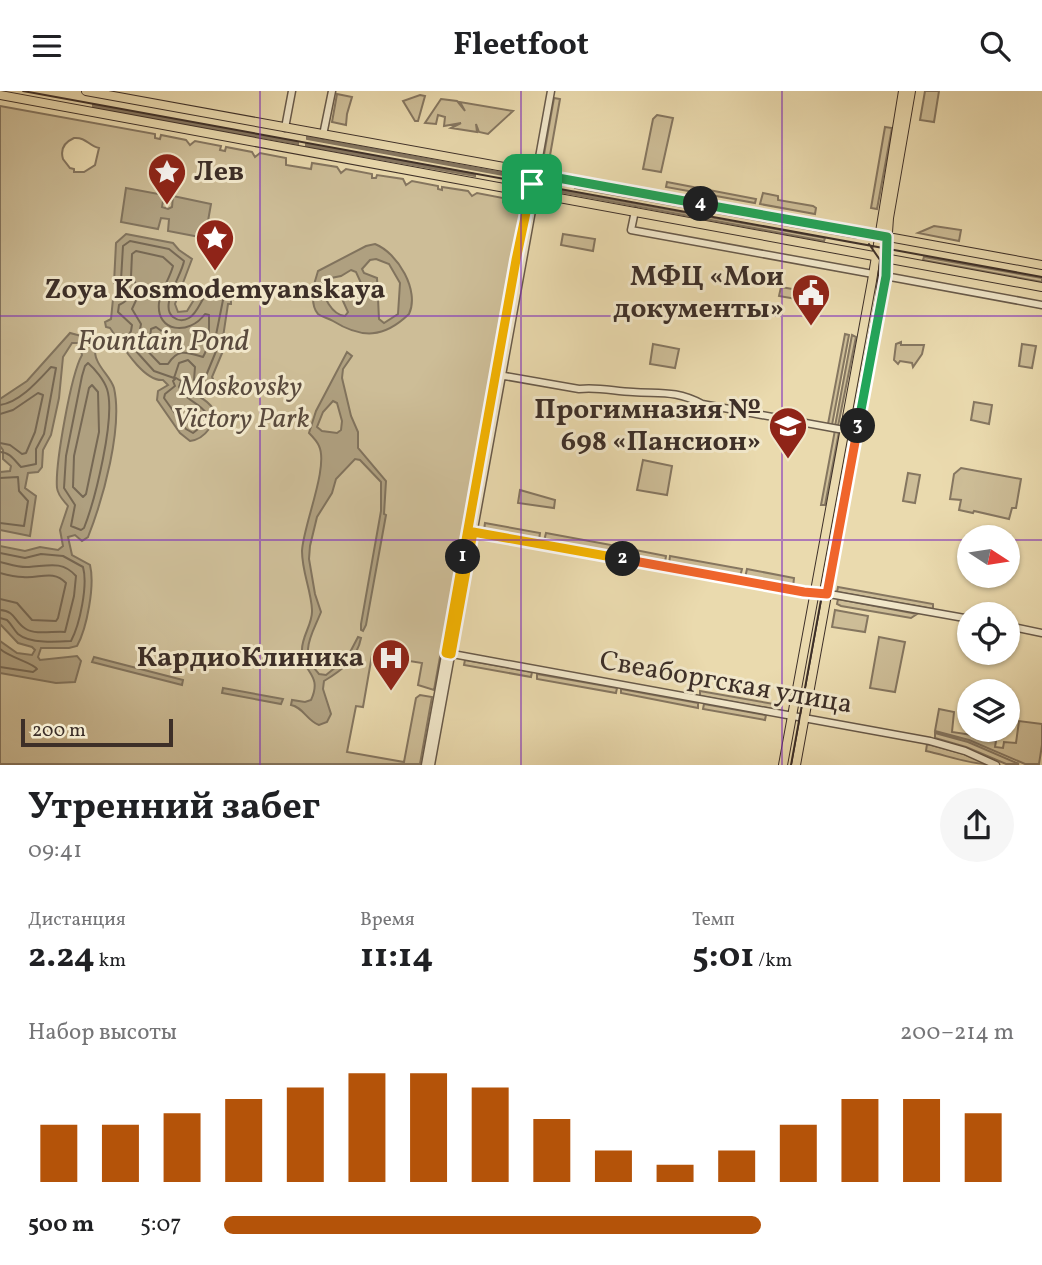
<!DOCTYPE html>
<html lang="ru">
<head>
<meta charset="utf-8">
<style>
  body { margin:0; font-family:Vollkorn,serif; background:#f6f6f6; color:#202124; height:100vh; display:flex; flex-direction:column; font-size:26px; white-space:nowrap }
  * { box-sizing:border-box; margin:0 }
  p { font-size:23px; color:#757577 }
  .icon { flex:none; width:38px; height:38px; fill:none; stroke:currentColor; stroke-width:2; stroke-linecap:round; stroke-linejoin:round }
  .map { position:relative; height:674px; overflow:hidden }
  .details { display:flex; flex-direction:column; background:#fff; flex:1 }
  .details>* { flex:none }
  .needle { width:46px; rotate:102deg }
  .fabs { position:absolute; left:957px; top:434px; display:grid; gap:14px }
  .fabs a { display:grid; place-items:center; width:63px; height:63px; border-radius:50%; background:#fff; box-shadow:0 2px 5px #0004; font-size:35px }
  .scale { position:absolute; left:21px; bottom:18px; width:152px; box-sizing:border-box; padding-left:7px; border:4px solid #3d2f28; border-top:0; font-size:19px; line-height:24px; white-space:nowrap; color:#3d2f28; -webkit-text-stroke:5px #f1e7ca; paint-order:stroke }
  .pin { position:absolute; display:grid; place-items:center; width:60px; height:60px; color:#fff; margin:-30px; border-radius:14px; box-shadow:0 4px 10px #0006 }
  .km { position:absolute; width:35px; height:35px; margin:-18px; border-radius:50%; background:#222; color:#fff; font-size:19px; line-height:35px; text-align:center }
  .round { display:grid; place-items:center; flex:none; width:74px; height:74px; border-radius:37px; background:#f6f6f6 }
  .overview { display:flex; align-items:center; justify-content:space-between; height:119px; padding:0 28px }
  h1 { font-size:38px; font-weight:700; line-height:52px }
  .stats { display:grid; grid-template-columns:repeat(3,1fr); gap:10px; height:119px; padding:7px 28px }
  .stats div { display:grid; align-content:center }
  .stats b { font-size:35px; font-weight:700 }
  .stats small { font-size:19px; font-weight:400 }
  .stats p { font-size:19px }
  .chart { height:196px; padding:14px 28px }
  .chart p { display:flex; justify-content:space-between }
  .chart svg { width:100%; height:126px; margin-top:7px; stroke:#b45309; stroke-width:6 }
  ul { padding:0 28px; list-style:none; font-size:23px }
  li { display:grid; grid-template-columns:112px 84px 1fr; align-items:center; height:52px }
  li i { height:18px; border-radius:9px; background:#b45309 }
  header { display:flex; justify-content:space-between; align-items:center; height:91px; padding:0 28px; background:#fff; font-size:32px; font-weight:700 }
  .map>svg:first-child { display:block }
  .green { fill:#cdbd97; stroke:#857660; stroke-width:2; fill-rule:evenodd }
  .water { fill:#afa080; stroke:#81735d; stroke-width:2; fill-rule:evenodd }
  .lines { fill:none; stroke-linecap:round; stroke-linejoin:round }
  .shore { stroke:#766854; stroke-width:2 }
  .minor-casing { stroke:#685a4a; stroke-width:9 }
  .major-casing { stroke:#3d2f28; stroke-width:10 }
  .minor { stroke:#f1e7ca; stroke-width:6 }
  .major { stroke:#eadaae; stroke-width:8 }
  .tram { stroke:#3d2f28; stroke-width:2 }
  .split-1-casing { stroke:#fff; stroke-width:14 }
  .split-2-casing { stroke:#fff; stroke-width:14 }
  .split-3-casing { stroke:#fff; stroke-width:14 }
  .split-4-casing { stroke:#fff; stroke-width:14 }
  .split-5-casing { stroke:#fff; stroke-width:14 }
  .split-1 { stroke:#f5b400; stroke-width:9 }
  .split-2 { stroke:#f5b400; stroke-width:9 }
  .split-3 { stroke:#f0652b; stroke-width:9 }
  .split-4 { stroke:#22a559; stroke-width:9 }
  .split-5 { stroke:#22a559; stroke-width:9 }
  .grid { fill:none; stroke:#7b2cbf; stroke-width:2; stroke-opacity:0.55 }
  .labels { text-anchor:middle; dominant-baseline:central; stroke-width:6; stroke-linejoin:round; paint-order:stroke }
  .poi-label { font-size:28px; font-weight:bold; fill:#3d2f28; stroke:#f1e7ca; text-anchor:end }
  .park-label { font-size:28px; font-style:italic; fill:#5a4b3e; stroke:#f1e7ca }
  .street-label { font-size:28px; fill:#3d2f28; stroke:#f1e7ca }
  .water-label { font-size:30px; font-style:italic; fill:#5a4b3e; stroke:#f1e7ca }
</style>
</head>
<body>
<header><svg class="icon" aria-label="menu" viewBox="0 0 24 24"><path d="M4 6h16M4 12h16M4 18h16"/></svg>Fleetfoot<svg class="icon" aria-label="search" viewBox="0 0 24 24"><circle cx="10" cy="10" r="6"/><path d="M15 15l6 6"/></svg></header>
<div class="map">
<svg width="1042" height="674" viewBox="0 0 1042 674">
  <rect width="100%" height="100%" fill="#eadaae"/>
  <filter id="stains"><feTurbulence type="fractalNoise" baseFrequency=".00286" numOctaves="4"/><feColorMatrix values="0 0 0 0 .2 0 0 0 0 .09 0 0 0 0 .02 0 0 0 .5 -.17"/></filter>
  <radialGradient id="worn" r=".72"><stop offset=".6" stop-color="#630" stop-opacity="0"/><stop offset="1" stop-color="#630" stop-opacity=".3"/></radialGradient>
  <!-- green -->
  <path class="green" d="M925 0H939L934 31 920 29Z
    M337 3 352 6 347 23 346 34 332 31Z
    M420 4 425 5 418 30H415L403 10Z
    M554 7 560 8 549 70 543 69Z
    M441 8 457 10 465 20 460 11 513 20 488 43 479 41 476 33 477 41 451 37 461 32 444 35 445 26 438 24 436 33 425 32Z
    M93 14 298 51V53L93 16Z
    M0 15 155 43V47L160 48 161 44 186 49 190 54 195 50 221 55 220 59 225 60 226 56 252 61 255 66 260 62 286 67V74L311 78 312 72 337 76 341 82 346 78 372 83V87H376L377 84 403 88 406 94 412 90 438 95V98L442 99V96L468 100 472 105 477 102 503 107V111H507L508 108 515 109 514 117 521 122 434 599 418 594 422 572 372 564 363 616 356 615 347 661 404 671 416 607 420 604 432 606 420 673H0ZM74 47C86 46 89 55 99 57L95 74 84 81H74V78L70 77 63 68C60 58 65 51 74 47Z
    M657 24 673 27 661 81 643 78 653 28Z
    M885 36 892 37 877 118 871 117Z
    M307 46 520 85V87L307 48Z
    M306 53 475 83V85L306 55Z
    M667 91 756 108 755 112 666 96Z
    M575 95 857 147 575 97Z
    M549 97 825 147 824 150 549 99Z
    M763 102 778 105V109L813 115 816 117 815 123 760 113Z
    M934 135 961 139 959 150 918 142Z
    M563 143 595 148 593 160 561 154Z
    M924 166 1042 187V191L923 169Z
    M781 196 821 203 819 212 779 205Z
    M845 243 849 244 832 334 828 333Z
    M852 244 856 246 838 335H835Z
    M901 251V254H924L922 263 913 276 912 272 900 270 898 273 894 269 896 253Z
    M653 253 679 258 675 277 650 273Z
    M1022 253 1036 255 1032 277 1019 275Z
    M974 311 992 314 989 333 971 329Z
    M835 339 839 341 825 414H821Z
    M643 369 672 375 667 404 637 399Z
    M961 377 1021 388 1016 417H1012L1009 428 974 420 973 422 959 419 961 409 950 408 954 383Z
    M908 382 920 384 915 412 903 410Z
    M520 399 555 409 554 417 518 412Z
    M485 432 540 442 539 449 484 439Z
    M546 442 611 454 609 462 544 450Z
    M615 455 666 465 665 471 614 463Z
    M670 465 742 478 740 486 669 473Z
    M747 478 794 487 793 496 745 487Z
    M838 496 933 513V518L837 501Z
    M838 508 917 523 911 527 841 515 837 513Z
    M835 519 868 525 865 541 832 536Z
    M879 546 905 551 895 601 870 597Z
    M465 569 532 581 531 586 464 574Z
    M537 583 617 597 616 602 537 588Z
    M621 598 698 612V617L621 602Z
    M700 600 774 613 773 618 700 605Z
    M704 613 766 624 765 629 703 618Z
    M939 618 954 621 952 641 985 646 988 649 996 650 995 656 1003 657 1004 651 1016 652 1019 630 1042 633V654L1039 673H1025L969 649 935 640Z
    M935 642 968 651 1019 673H1006L966 656 935 647Z
    M927 653 964 663 987 673C969 673 945 664 926 660Z"/>
  <!-- water -->
  <path class="water" d="M126 97 164 104 162 116 168 118 172 116 173 105 211 113 205 147 168 140 169 128 161 127 158 138 121 131Z
    M126 143 173 152 179 159 192 168 175 213 178 221 187 220 200 199 211 192 226 196 231 203V213H228L223 246 228 248 212 286 216 294V299L207 302 187 296 189 300C205 308 224 318 209 338 204 345 198 349 190 350L180 342 157 309 158 300 168 294 163 289C143 291 120 251 110 237L106 236 105 231 111 228 113 208 123 204 114 192 116 152Z
    M375 153C398 162 420 200 409 223 384 247 362 248 333 230 328 227 322 226 318 223 309 213 314 191 318 180L366 155ZM376 168 389 173 400 192 398 223 384 232 379 228 377 187 364 182 362 178 370 169ZM351 179 356 181 361 192 359 196 344 204 343 210 348 221 345 225C332 224 322 205 322 192L326 188 341 185Z
    M91 239C98 247 92 259 97 269 101 279 111 287 114 297 123 337 103 408 88 446L82 450 75 444 68 446 72 464 90 474C95 494 87 537 77 555L69 557H41L38 566 40 569 77 565 81 570 75 591 56 592 0 582V550L17 562 32 564 35 559 32 556 18 552 0 533V455L25 460 40 456 58 459 63 455 60 439 68 415C64 410 58 405 57 397 55 374 71 283 82 264L79 252H72L63 266 59 307 51 344 43 359 42 376 38 381 28 382 25 397 36 405 30 445 0 439V381L10 380 11 375 3 368V359L0 355V308L27 290 70 242 81 245Z
    M347 261 352 265 343 278 342 287 351 325 358 341V357L386 390 384 423 386 424 366 534 363 540 361 539V533L381 420V391L360 369 355 368 336 388 332 402 317 426 310 455 309 468 315 503 321 521C312 544 298 561 319 583L326 584 347 567 358 546 361 547C357 568 341 580 324 590L323 598 331 623 327 631 319 634C307 630 303 616 291 614L292 609 305 611 311 609C323 583 302 582 302 560 301 546 313 533 312 519 311 499 302 481 302 460 303 435 329 376 319 355 317 350 313 346 309 342L316 320ZM333 310 337 312 342 330 341 339 337 342 322 340 317 336 323 321Z
    M94 566 183 589 182 594 92 571Z
    M223 597 283 608 281 613 222 602Z"/>
  <g class="lines">
    <!-- shore -->
    <path class="shore" d="M130 150 169 158 184 170C182 184 159 215 173 226 178 230 184 230 189 227 198 222 201 208 208 201L213 200 224 204 216 244 219 253 203 292 194 289 195 276 188 269 179 272 174 287 154 280 126 249 131 240 132 234 118 221 119 214C134 207 129 200 121 189L123 155Z
      M136 160 163 166 173 175C170 187 161 199 159 212 156 241 189 245 205 223L209 224C209 238 210 254 203 266 188 262 179 256 168 273H160L138 250 141 233 132 218 139 203 137 194 131 186 132 163Z
      M156 236 174 249V252L164 260 160 259 150 247 151 238Z
      M88 272C95 278 104 289 107 298 116 326 95 409 84 437L81 439 71 435 75 414 64 397 66 365 82 285 85 275Z
      M176 287 181 290 179 296C184 309 199 311 207 323L203 334 193 342 186 338 164 307 165 303 175 295 173 290Z
      M92 294 98 301 99 341 86 403 83 406 73 396 74 365 89 297Z
      M0 314C20 311 38 290 51 276L56 277 44 343 36 358V373L21 376C15 370 10 361 0 361
      M0 323 13 319 38 302 43 304 35 341 26 362 22 363 10 354 0 352
      M0 387 18 386 19 400 28 410 24 435 0 432
      M0 462 25 467 41 463 63 465 83 476C88 494 80 533 71 550 57 551 30 553 18 543 14 539 12 534 7 529L0 527
      M0 471C9 473 19 477 29 476 47 475 62 469 76 485L74 505 65 541C53 540 36 544 26 538 14 531 16 520 0 519
      M0 482C7 484 15 486 23 486 39 488 53 478 66 492L58 527 56 530 32 529 17 512 0 508
      M0 558C11 567 33 572 37 578L33 581 0 576"/>
    <!-- minor casing -->
    <g class="minor-casing">
      <path id="minor" d="M285 37 292 0
        M323 44 332 0
        M635 120 631 139 873 183
        M885 185 1042 214
        M499 284 579 298C599 296 613 300 633 301 659 303 676 299 702 313L844 339
        M472 441 804 501 835 504 970 528
        M1008 535 1042 542
        M447 562 930 650 965 660 996 674
        M425 674 530 98
        M431 674 533 114 536 83 551 0"/>
    </g>
    <!-- major casing -->
    <g class="major-casing">
      <path id="major" d="M86 0 1042 174
        M0 4 1042 196
        M783 674 872 190 903 0
        M796 674 885 185 889 127 911 0"/>
    </g>
    <!-- minor -->
    <use href="#minor" class="minor"/>
    <!-- major -->
    <use href="#major" class="major"/>
    <!-- tram -->
    <path class="tram" d="M23 0 1042 186
      M791 674 876 206 880 169 869 153"/>
  </g>
  <g class="lines">
    <!-- split-1 casing -->
    <g class="split-1-casing">
      <path id="split-1" d="M463 466 516 169 532 93"/>
    </g>
    <!-- split-2 casing -->
    <g class="split-2-casing">
      <path id="split-2" d="M463 466 446 562 451 563 473 441 623 468"/>
    </g>
    <!-- split-3 casing -->
    <g class="split-3-casing">
      <path id="split-3" d="M623 468 804 501 827 503 858 335"/>
    </g>
    <!-- split-4 casing -->
    <g class="split-4-casing">
      <path id="split-4" d="M701 113 887 146 886 185 858 335"/>
    </g>
    <!-- split-5 casing -->
    <g class="split-5-casing">
      <path id="split-5" d="M532 93 536 83 701 113"/>
    </g>
    <!-- split-1 -->
    <use href="#split-1" class="split-1"/>
    <!-- split-2 -->
    <use href="#split-2" class="split-2"/>
    <!-- split-3 -->
    <use href="#split-3" class="split-3"/>
    <!-- split-4 -->
    <use href="#split-4" class="split-4"/>
    <!-- split-5 -->
    <use href="#split-5" class="split-5"/>
  </g>
  <!-- grid -->
  <path class="grid" d="M260 0V674M521 0V674M782 0V674M0 225H1042M0 449H970M1008 449H1042"/>
  <!-- icons -->
  <defs>
    <g id="sight-pin" transform="scale(2.0125)"><path d="M0 17L-7.5 6A9.5 9.5 0 1 1 7.5 6Z" fill="#8f2418" stroke="#f1e7ca"/><path d="M0-6L1.8-2.2L6-1.7L2.9 1.2L3.7 5.4L0 3.3L-3.7 5.4L-2.9 1.2L-6-1.7L-1.8-2.2Z" fill="#fff"/></g>
    <g id="civic-pin" transform="scale(2.0125)"><path d="M0 17L-7.5 6A9.5 9.5 0 1 1 7.5 6Z" fill="#8f2418" stroke="#f1e7ca"/><path d="M-.6-6.5H3V-4.5H.6V-3L4-1V1h2V6H-6V1h2V-1L-.6-3ZM-1.2 2.5V6h2.4V2.5Z" fill="#fff"/></g>
    <g id="school-pin" transform="scale(2.0125)"><path d="M0 17L-7.5 6A9.5 9.5 0 1 1 7.5 6Z" fill="#8f2418" stroke="#f1e7ca"/><path d="M0-5L7-2L0 1L-7-2ZM-4 1L0 2.5L4 1V4Q0 6-4 4Z" fill="#fff"/></g>
    <g id="hospital-pin" transform="scale(2.0125)"><path d="M0 17L-7.5 6A9.5 9.5 0 1 1 7.5 6Z" fill="#8f2418" stroke="#f1e7ca"/><path d="M-5-5h3v3.5h4V-5h3V5h-3V1.5h-4V5h-3Z" fill="#fff"/></g>
  </defs>
  <g fill-rule="evenodd">
    <use href="#sight-pin" x="167" y="81"/>
    <use href="#sight-pin" x="215" y="147"/>
    <use href="#civic-pin" x="811" y="202"/>
    <use href="#school-pin" x="788" y="335"/>
    <use href="#hospital-pin" x="391" y="567"/>
  </g>
  <g class="labels">
    <!-- poi labels -->
    <g class="poi-label">
      <text x="194" y="81" text-anchor="start">Лев</text>
      <text x="784" y="186">МФЦ «Мои<tspan x="784" dy="32">документы»</tspan></text>
      <text x="215" y="199" text-anchor="middle">Zoya Kosmodemyanskaya</text>
      <text x="761" y="319">Прогимназия №<tspan x="761" dy="32">698 «Пансион»</tspan></text>
      <text x="364" y="567">КардиоКлиника</text>
    </g>
    <!-- park labels -->
    <g class="park-label">
      <text x="241" y="296">Moskovsky<tspan x="241" dy="32">Victory Park</tspan></text>
    </g>
    <!-- street labels -->
    <g class="street-label">
      <text transform="translate(726 592) rotate(10)">Свеаборгская улица</text>
    </g>
    <!-- water labels -->
    <g class="water-label">
      <text x="163" y="251">Fountain Pond</text>
    </g>
  </g>
  <rect width="100%" height="100%" filter="url(#stains)"/>
  <rect width="100%" height="100%" fill="url(#worn)"/>
</svg>
<div class="fabs">
<a><svg class="needle" viewBox="-14 -14 28 28"><path d="M0-13l5 13h-10z" fill="#e53935"/><path d="M0 13l5-13h-10z" fill="#757577"/></svg></a>
<a><svg class="icon" aria-label="locate" viewBox="0 0 24 24"><circle cx="12" cy="12" r="6"/><path d="M12 2v4M12 18v4M2 12h4M18 12h4"/></svg></a>
<a><svg class="icon" aria-label="layers" viewBox="0 0 24 24"><path d="M12 4l9 5-9 5-9-5zM3 14l9 5 9-5"/></svg></a>
</div>
<div class="scale">200 m</div>
<div class="pin" style="left:532px;top:93px;background:#1e9e55"><svg class="icon" aria-label="arrive" viewBox="0 0 24 24"><path d="M6 21V4h12l-3 4 3 4H6"/></svg></div>
<b class="km" style="left:463px;top:466px">1</b>
<b class="km" style="left:623px;top:468px">2</b>
<b class="km" style="left:858px;top:335px">3</b>
<b class="km" style="left:701px;top:113px">4</b>
</div>
<section class="details">
<div class="overview"><div><h1>Утренний забег</h1><p>09:41</p></div><a class="round"><svg class="icon" aria-label="share" viewBox="0 0 24 24"><path d="M12 15V3M7 8l5-5 5 5M5 13v7h14v-7"/></svg></a></div>
<div class="stats">
<div><p>Дистанция</p><b>2.24<small> km</small></b></div>
<div><p>Время</p><b>11:14</b></div>
<div><p>Темп</p><b>5:01<small> /km</small></b></div>
</div>
<div class="chart"><p><span>Набор высоты</span>200–214 m</p>
<svg viewBox="0 0 160 44" preserveAspectRatio="none"><path d="M5 44V24M15 44V24M25 44V20M35 44V15M45 44V11M55 44V6M65 44V6M75 44V11M85 44V22M95 44V33M105 44V38M115 44V33M125 44V24M135 44V15M145 44V15M155 44V20"/></svg>
</div>
<ul>
<li><b>500 m</b>5:07<i style="width:68%"></i></li>
</ul>
</section>
</body>
</html>
